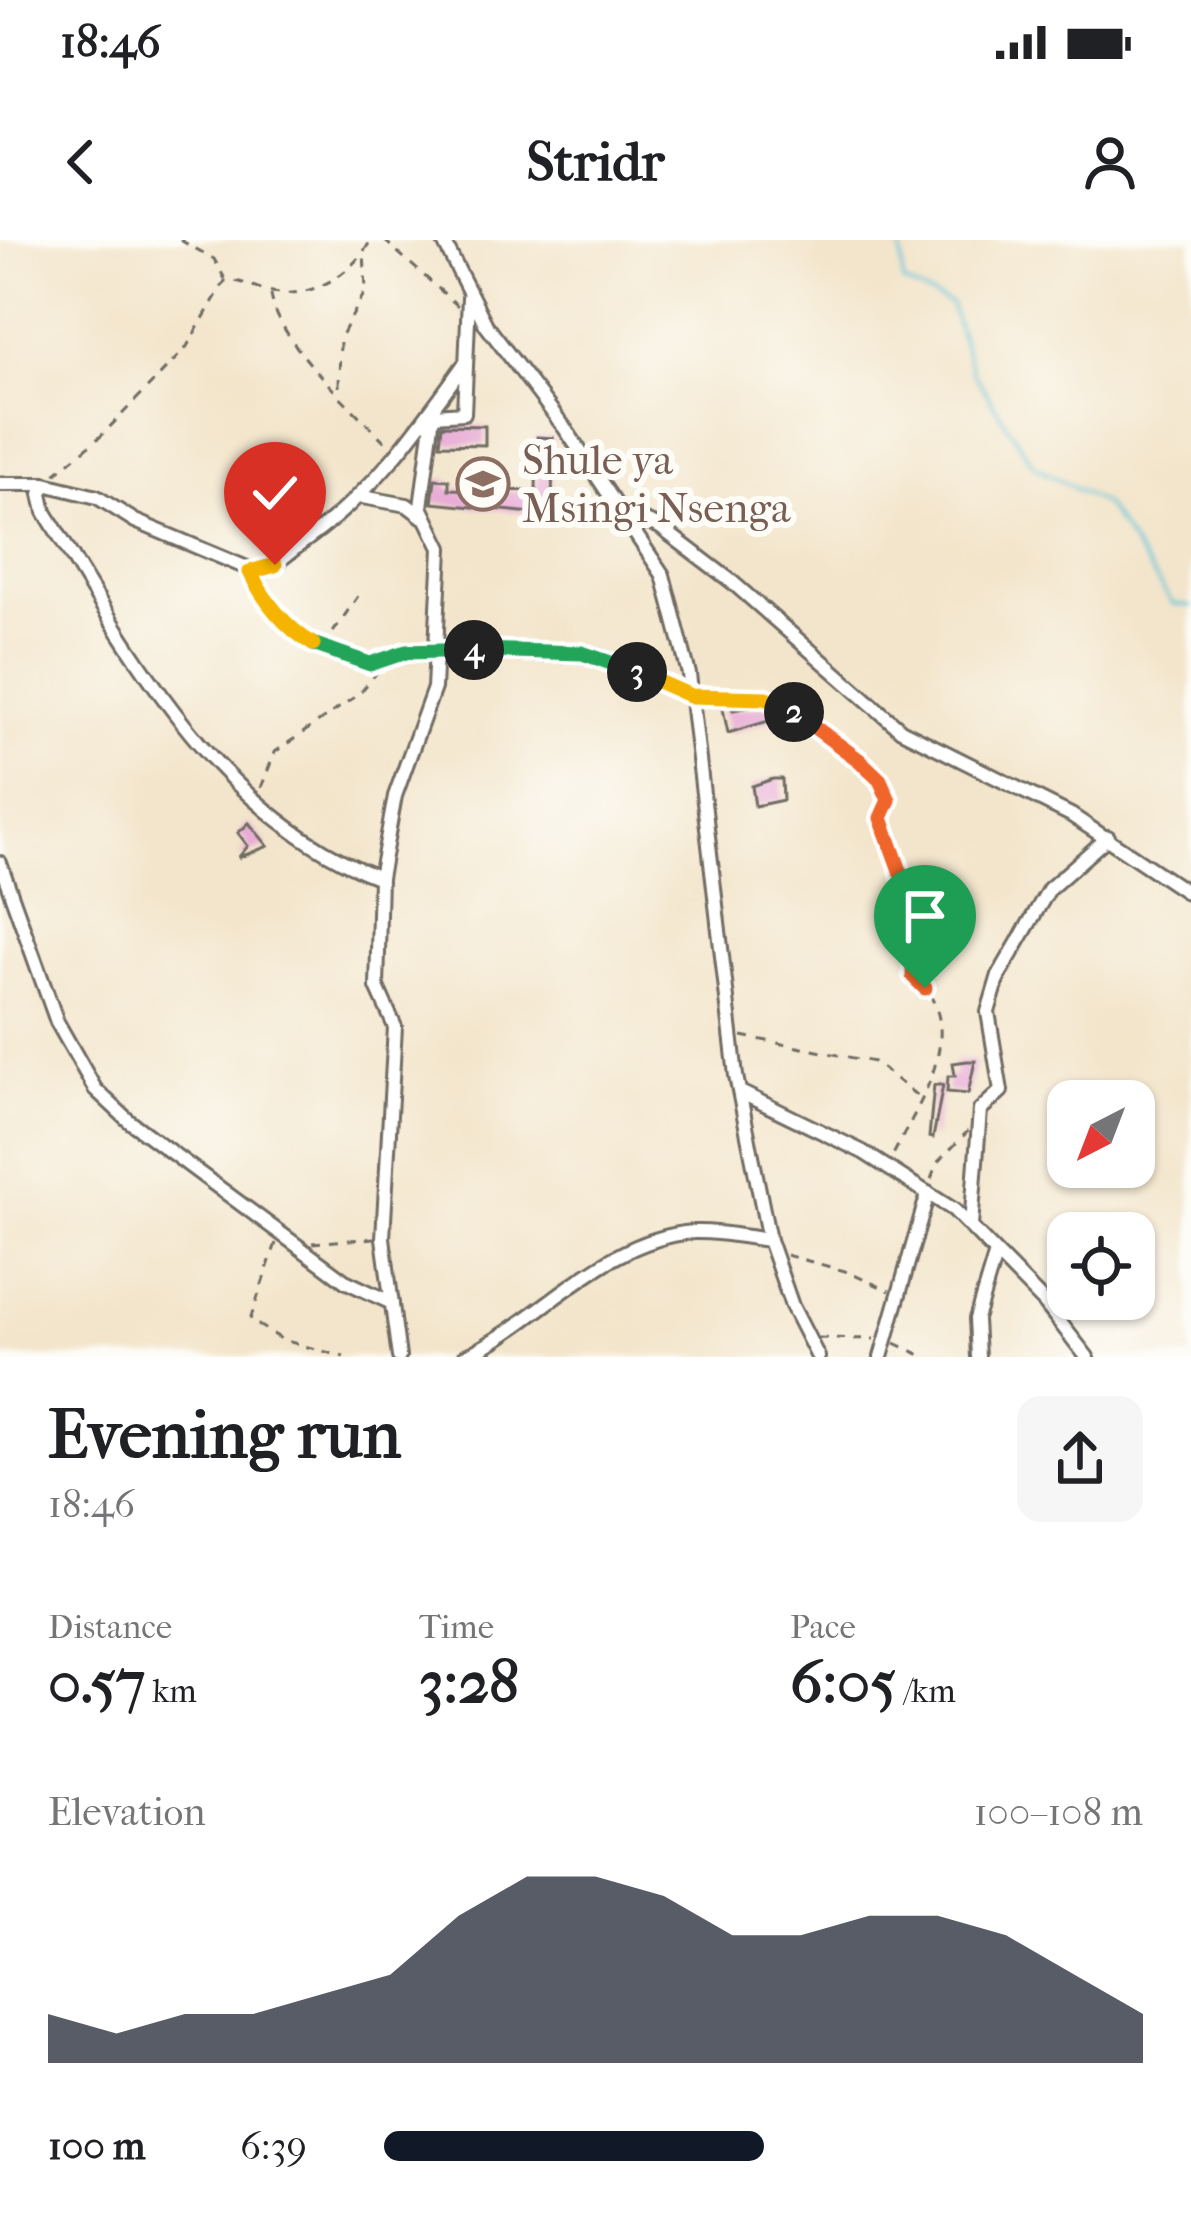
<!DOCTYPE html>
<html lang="en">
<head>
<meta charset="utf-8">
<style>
  body { margin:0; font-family:"IM FELL French Canon",serif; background:#f6f6f6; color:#202124; height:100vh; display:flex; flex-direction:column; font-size:45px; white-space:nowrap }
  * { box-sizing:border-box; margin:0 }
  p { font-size:39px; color:#757577 }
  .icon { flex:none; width:66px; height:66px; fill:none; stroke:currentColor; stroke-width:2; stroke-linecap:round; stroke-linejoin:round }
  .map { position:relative; height:1117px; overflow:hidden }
  .sheet { display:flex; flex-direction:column; background:#fff; flex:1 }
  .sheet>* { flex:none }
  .needle { width:78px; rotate:222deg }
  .fabs { position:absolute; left:1047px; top:840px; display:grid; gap:24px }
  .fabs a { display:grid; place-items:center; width:108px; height:108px; border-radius:24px; background:#fff; box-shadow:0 3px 9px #0004; font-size:60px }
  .pin { position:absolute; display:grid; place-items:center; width:102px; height:102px; color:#fff; margin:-123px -51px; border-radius:50% 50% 50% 0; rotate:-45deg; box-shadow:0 0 12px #0007 }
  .pin .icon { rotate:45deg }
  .km { position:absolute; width:60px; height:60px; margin:-30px; border-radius:50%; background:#222; color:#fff; font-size:33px; line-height:60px; text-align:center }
  .round { display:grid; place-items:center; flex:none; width:126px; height:126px; border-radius:24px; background:#f6f6f6 }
  .head { display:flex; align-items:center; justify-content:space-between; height:204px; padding:0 48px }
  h1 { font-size:66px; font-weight:800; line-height:90px }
  .metrics { display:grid; grid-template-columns:repeat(3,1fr); gap:18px; height:204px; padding:12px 48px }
  .metrics div { display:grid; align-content:center }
  .metrics b { font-size:60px; font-weight:800 }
  .metrics small { font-size:33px; font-weight:400 }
  .metrics p { font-size:33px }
  .chart { height:336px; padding:24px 48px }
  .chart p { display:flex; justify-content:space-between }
  .chart svg { width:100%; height:216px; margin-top:12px; fill:#111827; opacity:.7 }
  ul { padding:0 48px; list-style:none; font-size:39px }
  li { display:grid; grid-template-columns:192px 144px 1fr; align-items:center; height:90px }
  li i { height:30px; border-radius:15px; background:#111827 }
  .status { display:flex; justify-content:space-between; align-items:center; height:84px; padding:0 60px; background:#fff; direction:ltr }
  .status svg { height:33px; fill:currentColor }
  header { display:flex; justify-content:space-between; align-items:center; height:156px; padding:0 48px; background:#fff; font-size:54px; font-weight:800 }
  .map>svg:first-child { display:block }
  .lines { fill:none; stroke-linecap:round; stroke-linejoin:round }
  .stream { stroke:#5dc3da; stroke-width:3 }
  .building { fill:#e8acd6 }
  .street-casing { stroke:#716c63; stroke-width:18 }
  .path { stroke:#716c63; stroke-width:3; stroke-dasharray:9 9; stroke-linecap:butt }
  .street { stroke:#fff; stroke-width:12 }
  .split-1-casing { stroke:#fff; stroke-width:24 }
  .split-2-casing { stroke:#fff; stroke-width:24 }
  .split-3-casing { stroke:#fff; stroke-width:24 }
  .split-4-casing { stroke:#fff; stroke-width:24 }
  .split-5-casing { stroke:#fff; stroke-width:24 }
  .split-6-casing { stroke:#fff; stroke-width:24 }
  .split-1 { stroke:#f0652b; stroke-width:15 }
  .split-2 { stroke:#f0652b; stroke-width:15 }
  .split-3 { stroke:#f5b400; stroke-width:15 }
  .split-4 { stroke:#22a559; stroke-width:15 }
  .split-5 { stroke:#22a559; stroke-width:15 }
  .split-6 { stroke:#f5b400; stroke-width:15 }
  .labels { text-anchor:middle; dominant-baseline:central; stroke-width:12; stroke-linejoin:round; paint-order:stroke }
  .education-label { font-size:42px; fill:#785e54; stroke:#fdfcf7; text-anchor:start }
</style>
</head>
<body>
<div class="status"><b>18:46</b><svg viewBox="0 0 49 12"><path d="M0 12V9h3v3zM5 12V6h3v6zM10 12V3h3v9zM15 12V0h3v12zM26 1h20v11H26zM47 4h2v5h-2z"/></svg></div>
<header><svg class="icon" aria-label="back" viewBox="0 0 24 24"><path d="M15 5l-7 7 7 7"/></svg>Stridr<svg class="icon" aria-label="person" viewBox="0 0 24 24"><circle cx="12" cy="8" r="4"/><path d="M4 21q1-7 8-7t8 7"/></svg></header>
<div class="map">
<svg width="1191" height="1117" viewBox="0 0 1191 1117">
  <rect width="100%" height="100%" fill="#fdfcf7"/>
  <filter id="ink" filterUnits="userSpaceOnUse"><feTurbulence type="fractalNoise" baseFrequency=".00833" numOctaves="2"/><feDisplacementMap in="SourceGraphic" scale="24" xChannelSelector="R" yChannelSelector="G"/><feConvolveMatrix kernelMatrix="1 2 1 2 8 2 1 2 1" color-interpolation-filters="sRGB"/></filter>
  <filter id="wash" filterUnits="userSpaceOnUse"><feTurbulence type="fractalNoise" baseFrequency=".004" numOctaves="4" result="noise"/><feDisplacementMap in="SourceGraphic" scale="48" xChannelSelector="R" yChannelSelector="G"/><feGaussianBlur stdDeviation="2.7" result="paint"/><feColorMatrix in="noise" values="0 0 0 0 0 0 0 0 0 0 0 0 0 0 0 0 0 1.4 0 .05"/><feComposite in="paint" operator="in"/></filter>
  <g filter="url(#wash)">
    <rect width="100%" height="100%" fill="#f3e5cb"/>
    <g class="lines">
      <!-- stream -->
      <path class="stream" d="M901 0 903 43 951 64 972 131 1034 226 1105 265 1173 364 1191 366"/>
    </g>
    <g id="blocks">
      <!-- building -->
      <path class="building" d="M442 185 485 186V205L440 204Z
        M537 197 553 198 552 275 432 263 435 239 449 240V249L536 251Z
        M729 461 733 470 770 464 772 480 728 493 722 464Z
        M773 539H782L783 560 755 566 752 546Z
        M249 583 268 606 238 618 248 606 238 593Z
        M967 821H975L968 854 947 852 948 836H955L953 823Z
        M934 845H943L933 898 929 897Z"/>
    </g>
  </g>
  <g filter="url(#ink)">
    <use href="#blocks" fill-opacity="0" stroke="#716c63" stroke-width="3"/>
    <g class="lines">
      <!-- street casing -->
      <g class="street-casing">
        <path id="street" d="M443 0 486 85 564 187 663 335 689 434 736 836 769 1000 792 1066 818 1117
          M0 244H45L97 257 135 281 259 333C277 325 290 311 306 300 373 252 416 192 463 126
          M45 244 41 254 45 272C131 412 217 576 380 638
          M362 257 407 265 423 277
          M618 270 660 287 731 341 901 490 1071 575 1191 655
          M436 409 598 416 691 456
          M0 623 57 782 95 849 129 881 345 1041 392 1063
          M740 852 863 912 954 970 1044 1062 1087 1117
          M971 986 980 870 1001 851 988 772 999 735 1049 649 1108 597
          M399 1117 383 998 395 787 377 747 380 638 395 556 434 448 441 308 421 267 433 175 464 173 469 57
          M464 1117C541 1081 603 999 694 992 718 991 746 997 769 1000
          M881 1117 928 953
          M978 1117 976 1079 995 1016"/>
      </g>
      <!-- path -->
      <path class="path" d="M180 0 214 19 225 39
        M384 0 458 66
        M271 54C276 101 354 169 388 205
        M339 147 340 99 366 50 364 12
        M55 234 101 196 186 108 225 41C241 39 256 49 272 52 313 59 352 34 371 0
        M256 345C282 383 320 421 370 424 386 425 407 413 424 411
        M323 407 358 356
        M705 456C726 457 751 454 771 460 797 468 882 530 888 555 890 566 883 572 881 582L914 669 913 735C918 743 927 749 931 757 960 807 913 874 892 917
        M261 548 275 512 359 454 384 424
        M742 796 874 822 920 858
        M931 939 938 922 968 891
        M276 1003 250 1080 283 1100 344 1117
        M312 1003 374 998
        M786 1015 845 1031 890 1051
        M818 1098 874 1099
        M895 1103 925 1117"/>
      <!-- street -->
      <use href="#street" class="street"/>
    </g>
  </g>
  <g class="lines" filter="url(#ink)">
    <!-- split-1 casing -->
    <g class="split-1-casing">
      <path id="split-1" d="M886 592 914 669 913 736 925 748"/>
    </g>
    <!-- split-2 casing -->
    <g class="split-2-casing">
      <path id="split-2" d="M794 472 859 520 880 540 889 560 881 578 886 592"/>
    </g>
    <!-- split-3 casing -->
    <g class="split-3-casing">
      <path id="split-3" d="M637 432 691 456 766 458 794 472"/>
    </g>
    <!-- split-4 casing -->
    <g class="split-4-casing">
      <path id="split-4" d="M474 410 582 413 637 432"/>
    </g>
    <!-- split-5 casing -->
    <g class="split-5-casing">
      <path id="split-5" d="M313 404 370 424 406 412 474 410"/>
    </g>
    <!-- split-6 casing -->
    <g class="split-6-casing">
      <path id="split-6" d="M275 325 250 332C264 361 286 388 313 404"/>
    </g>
    <!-- split-1 -->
    <use href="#split-1" class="split-1"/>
    <!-- split-2 -->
    <use href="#split-2" class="split-2"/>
    <!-- split-3 -->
    <use href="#split-3" class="split-3"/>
    <!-- split-4 -->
    <use href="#split-4" class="split-4"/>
    <!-- split-5 -->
    <use href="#split-5" class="split-5"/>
    <!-- split-6 -->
    <use href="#split-6" class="split-6"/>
  </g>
  <!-- icons -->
  <defs>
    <g id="school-ring" transform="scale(2.7)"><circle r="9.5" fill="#fdfcf7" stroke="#8d6e63" stroke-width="1.5"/><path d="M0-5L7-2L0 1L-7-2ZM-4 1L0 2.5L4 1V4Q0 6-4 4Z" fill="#8d6e63"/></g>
  </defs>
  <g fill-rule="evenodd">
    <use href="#school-ring" x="483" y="244"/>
  </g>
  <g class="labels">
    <!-- education labels -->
    <g class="education-label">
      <text x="522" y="220">Shule ya<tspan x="522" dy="48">Msingi Nsenga</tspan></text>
    </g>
  </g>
</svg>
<div class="fabs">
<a><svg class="needle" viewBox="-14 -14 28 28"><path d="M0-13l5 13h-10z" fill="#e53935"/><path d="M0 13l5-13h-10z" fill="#757577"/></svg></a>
<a><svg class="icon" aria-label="locate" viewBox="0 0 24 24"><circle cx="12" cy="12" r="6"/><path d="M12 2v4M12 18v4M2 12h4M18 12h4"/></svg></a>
</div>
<div class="pin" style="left:925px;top:748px;background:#1e9e55"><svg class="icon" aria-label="arrive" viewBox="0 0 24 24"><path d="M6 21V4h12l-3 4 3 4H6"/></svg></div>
<div class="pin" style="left:275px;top:325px;background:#d93025"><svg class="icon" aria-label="check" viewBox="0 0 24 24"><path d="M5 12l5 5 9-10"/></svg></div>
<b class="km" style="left:794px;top:472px">2</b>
<b class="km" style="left:637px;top:432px">3</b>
<b class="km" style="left:474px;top:410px">4</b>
</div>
<section class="sheet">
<div class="head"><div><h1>Evening run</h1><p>18:46</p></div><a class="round"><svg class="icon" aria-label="share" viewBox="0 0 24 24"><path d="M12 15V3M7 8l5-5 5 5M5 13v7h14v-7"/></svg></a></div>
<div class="metrics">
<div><p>Distance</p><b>0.57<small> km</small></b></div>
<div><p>Time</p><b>3:28</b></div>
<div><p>Pace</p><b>6:05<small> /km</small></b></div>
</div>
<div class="chart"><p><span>Elevation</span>100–108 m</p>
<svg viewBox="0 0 160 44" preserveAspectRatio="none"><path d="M0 44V34L10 38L20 34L30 34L40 30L50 26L60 14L70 6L80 6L90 10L100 18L110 18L120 14L130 14L140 18L150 26L160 34V44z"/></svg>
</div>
<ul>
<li><b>100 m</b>6:39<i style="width:50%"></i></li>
</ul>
</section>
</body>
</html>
